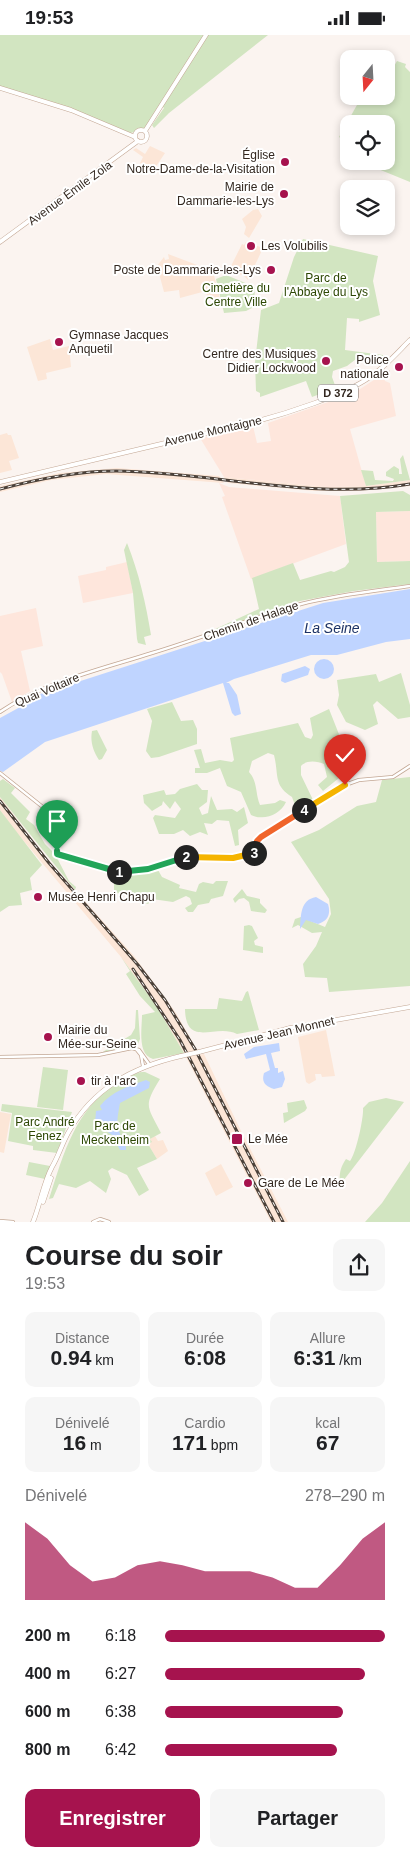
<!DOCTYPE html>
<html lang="fr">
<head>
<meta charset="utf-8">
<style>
  body { margin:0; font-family:Helvetica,sans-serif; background:#f6f6f6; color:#202124; height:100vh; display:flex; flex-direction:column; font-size:19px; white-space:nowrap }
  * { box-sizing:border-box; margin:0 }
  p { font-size:16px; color:#757577 }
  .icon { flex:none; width:28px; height:28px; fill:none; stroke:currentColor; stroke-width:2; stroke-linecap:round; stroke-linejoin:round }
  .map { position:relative; height:1187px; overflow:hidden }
  .panel { display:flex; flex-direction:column; background:#fff; flex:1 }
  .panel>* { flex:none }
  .needle { width:32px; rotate:198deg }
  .controls { position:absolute; left:340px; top:15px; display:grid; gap:10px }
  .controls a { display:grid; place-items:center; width:55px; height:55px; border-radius:10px; background:#fff; box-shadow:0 2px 8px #0003; font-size:25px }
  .pin { position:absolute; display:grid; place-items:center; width:42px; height:42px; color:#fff; margin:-51px -21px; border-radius:50% 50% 50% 0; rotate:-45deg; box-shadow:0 0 5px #0007 }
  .pin .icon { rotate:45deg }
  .km { position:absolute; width:25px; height:25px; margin:-12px; border-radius:50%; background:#222; color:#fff; font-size:14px; line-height:25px; text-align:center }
  .round { display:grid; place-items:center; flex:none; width:52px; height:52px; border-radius:10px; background:#f6f6f6 }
  .headline { display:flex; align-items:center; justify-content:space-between; height:85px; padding:0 25px }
  h1 { font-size:28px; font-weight:700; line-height:38px }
  .stats { display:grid; grid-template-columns:repeat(3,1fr); gap:8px; height:85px; padding:5px 25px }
  .stats div { display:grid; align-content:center; border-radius:10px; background:#f6f6f6; text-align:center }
  .stats b { font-size:21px; font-weight:700 }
  .stats small { font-size:14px; font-weight:400 }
  .stats p { font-size:14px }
  .chart { height:140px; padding:10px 25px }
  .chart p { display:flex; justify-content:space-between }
  .chart svg { width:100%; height:90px; margin-top:5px; fill:#a6134e; opacity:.7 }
  .cta { display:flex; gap:10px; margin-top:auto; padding:10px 25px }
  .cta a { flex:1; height:58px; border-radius:10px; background:#a6134e; color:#fff; font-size:20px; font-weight:700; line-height:58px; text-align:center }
  .cta a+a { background:#f6f6f6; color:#202124 }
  ul { padding:0 25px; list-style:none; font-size:16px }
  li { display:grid; grid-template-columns:80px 60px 1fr; align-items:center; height:38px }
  li i { height:12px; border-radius:6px; background:#a6134e }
  .status { display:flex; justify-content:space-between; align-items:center; height:35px; padding:0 25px; background:#fff; direction:ltr }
  .status svg { height:14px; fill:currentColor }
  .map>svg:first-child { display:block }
  .built { fill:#fce6d7 }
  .industrial { fill:#fee6dc }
  .green { fill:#d2e5c1 }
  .water { fill:#bfd4ff }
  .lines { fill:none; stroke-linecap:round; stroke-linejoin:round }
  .minor-casing { stroke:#c3a794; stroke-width:4 }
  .major-casing { stroke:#c3a794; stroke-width:5 }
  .minor { stroke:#fff; stroke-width:2.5 }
  .major { stroke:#fff; stroke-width:4 }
  .rail-casing { stroke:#4b4139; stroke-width:3 }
  .rail { stroke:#fff; stroke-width:1; stroke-dasharray:4; stroke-linecap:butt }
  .major-bridge-casing { stroke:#c3a794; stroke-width:5; stroke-linecap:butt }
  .major-bridge { stroke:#fff; stroke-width:4 }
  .split-1-casing { stroke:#fff; stroke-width:10 }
  .split-2-casing { stroke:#fff; stroke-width:10 }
  .split-3-casing { stroke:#fff; stroke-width:10 }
  .split-4-casing { stroke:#fff; stroke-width:10 }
  .split-5-casing { stroke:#fff; stroke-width:10 }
  .split-1 { stroke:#22a559; stroke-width:6 }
  .split-2 { stroke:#22a559; stroke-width:6 }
  .split-3 { stroke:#f5b400; stroke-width:6 }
  .split-4 { stroke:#f0652b; stroke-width:6 }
  .split-5 { stroke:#f5b400; stroke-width:6 }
  .poi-dot { fill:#a6134e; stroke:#fff; stroke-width:2 }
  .labels { text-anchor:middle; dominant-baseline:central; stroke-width:4; stroke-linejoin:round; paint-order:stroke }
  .shield { fill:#fff; stroke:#706862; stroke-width:1 }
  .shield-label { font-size:11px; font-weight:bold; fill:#32271f }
  .poi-label { font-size:12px; fill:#32271f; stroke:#fff; text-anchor:start }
  .street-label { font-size:12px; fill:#32271f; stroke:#fff }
  .park-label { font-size:12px; fill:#2d4704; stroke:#fff }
  .water-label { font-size:14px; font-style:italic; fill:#1c3265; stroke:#fff }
</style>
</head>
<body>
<div class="status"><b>19:53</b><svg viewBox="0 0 49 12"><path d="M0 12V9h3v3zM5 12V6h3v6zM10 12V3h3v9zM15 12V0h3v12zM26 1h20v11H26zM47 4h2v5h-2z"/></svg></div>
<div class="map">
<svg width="410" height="1187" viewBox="0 0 410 1187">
  <rect width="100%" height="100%" fill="#fbf4f0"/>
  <!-- built -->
  <path class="built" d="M150 111 165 118 153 136 140 128 143 122 133 115 136 113 145 119Z
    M258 174 262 181 249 203 244 199 246 192 242 184 253 175Z
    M246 207 263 213 248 245 243 240 228 237 242 209 244 210Z
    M168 219 213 236 220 264 208 265 206 256 180 263 179 255 164 257 157 231 164 222 165 225 169 224Z
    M50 304 53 315 69 311 71 332 46 338 47 344 38 346 27 312Z
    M7 398 8 400H11L19 423 9 426 12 435 0 438V400Z
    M117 433 219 441 224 448 106 439 51 445 0 457V451L60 438Z
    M224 442 328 452 366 451 410 445V451L358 456H315L228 448Z
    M0 762 48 825 134 921 176 978 197 1015 184 1018 157 972 121 922 12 792 0 775Z
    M326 995 335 1041 322 1042 321 1039H315L316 1045 309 1049 306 1047 298 1002Z
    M204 1019 242 1098 288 1187H271L253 1152H247L244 1146 248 1143 186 1022Z
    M0 1077 11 1079 4 1118 0 1117Z
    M155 1101 158 1106 163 1105 168 1116 157 1124 148 1109 150 1104Z
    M221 1129 233 1152 216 1161 205 1138Z"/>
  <!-- industrial -->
  <path class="industrial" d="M383 339 385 346 390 348 396 381 350 394 366 451 328 452 224 442 200 403 253 391 257 408 271 406 268 388 354 358Z
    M219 448 229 452 340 461 346 509 251 544 222 462 225 461Z
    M410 476V526L377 527 376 477Z
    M127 527 133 558 83 568 78 541 106 535V532Z
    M36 573 43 611 21 616 30 656 12 667 2 639 0 637V581Z"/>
  <!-- green -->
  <path class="green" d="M0 0H268L169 78 154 93 152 90 164 73 161 70 147 92 131 98 0 51Z
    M397 26 406 29 405 32 410 37V147L361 127 386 126V89H349V108L339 102 362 61H386V45Z
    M303 204 378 221 373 246 380 280 359 287V284L347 283 345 315 383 320V323L360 321 347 331 333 336 332 342 336 353 312 362 306 346 260 362V358L256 356 255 327 261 275 279 268 294 222Z
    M226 240 255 252 254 272 246 276 224 278 216 244Z
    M403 420 410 445 366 451 361 435 373 436 375 445 393 446 394 444 386 441V437L394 431 399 434V439H402L400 424Z
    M403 456 410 460V476L376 477 377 527 410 526V549L354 556 300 566 214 597 213 595 259 574 252 543 293 528 300 545 331 536 334 537 345 532 349 527 340 461Z
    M127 508C139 538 146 569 151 600L144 602 146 610 138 608 137 604 133 558 124 515Z
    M401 638 410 670V682L398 684 377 666 373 670 378 689 365 695 346 687 337 670 339 660 337 645 376 639 379 647Z
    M172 667 181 686 193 685 197 694V709L159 722 151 723 146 716 152 686 147 674Z
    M329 674 344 712 336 714 346 747 343 748 339 743 323 756 318 750 327 742 324 729C317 726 306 725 301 731V740L314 767 302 773H296L292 762C273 750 279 740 274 720L268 718 252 726 249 737C258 747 255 758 260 770L275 768 280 765 286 767C280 780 264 786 251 780L241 757 227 751 220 733 207 738H195V733H200L194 715 201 714 205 728 220 725 232 727 234 725 230 703 298 688 305 702 311 704 313 700 310 683Z
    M97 695 107 715 102 724 99 725C93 716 90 706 92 696Z
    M410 742V951L329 957 327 943 305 942 303 929 316 911 322 897 312 898 298 890 292 893 295 884 301 882 325 892 331 879 329 864 291 807 319 795 357 771 376 767 382 745Z
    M3 744 15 753 11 758 30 777 26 784 34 790 45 809 55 819 69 846 76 852 75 855 0 762V746Z
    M197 749 202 755H208L207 767 199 773 202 780 208 778 211 761 217 775 232 774 237 777 244 772 248 788 238 795 239 810 235 811 229 786 217 785 212 789 204 788 208 800 200 797 190 801 183 795 174 799H159L153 783 155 780 175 783 181 774 175 766 170 774 163 766 162 770 152 776 144 768 143 760 164 755 166 760 175 759 180 754Z
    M0 775 42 830 30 843 32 855 20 858 22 870 9 871 0 877Z
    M158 835 162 842 180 850 179 853 196 857 199 849 203 847 213 849 216 846H228L223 861 211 864 209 868 198 870 193 877H188L185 873 192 869 190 863 186 861 173 867 152 864 148 869 133 864 134 861 122 858 121 860 114 856V839L126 840Z
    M242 854 247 861 260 864V868L267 875 265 878 251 876 249 867 244 863 239 864 235 868 233 864Z
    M249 890 252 891 258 903 254 906 255 910 263 912V918L243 915 244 891Z
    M121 922 157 972 184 1018 153 1024C137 1020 142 993 142 980L155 977 140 961 126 939 130 936Z
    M248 956 259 995 237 999C216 988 186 1014 185 974H217L219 963 242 966 246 957Z
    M136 975H138L140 1004 138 1009 101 1018 131 1000 135 993Z
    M43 1032 68 1035 63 1075 37 1072Z
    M145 1037 160 1044C143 1072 147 1070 161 1098L150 1104 152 1107 148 1109 157 1124 137 1133 149 1155 139 1161 127 1140 112 1133 108 1136 111 1144 106 1158 90 1146 76 1153 59 1149 53 1163 49 1164C64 1118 75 1072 120 1047 128 1042 136 1036 145 1037Z
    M386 1063 404 1067 340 1150C339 1139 340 1133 346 1124L350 1126C356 1119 364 1082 363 1073L369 1067Z
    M304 1065 307 1073 305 1076 284 1088 283 1078 288 1077 287 1068Z
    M2 1069 72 1077 57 1118 33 1115V1111L8 1106 12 1078 1 1076Z
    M410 1126V1187H365L382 1168Z
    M29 1127 50 1131 45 1144 26 1140Z"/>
  <!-- water -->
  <path class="water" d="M410 554V604L386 607 337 620H311L234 644 226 648H229L237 660 241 679 235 681 232 678 223 648 45 707 3 737 0 736V683L33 665 34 661 323 568Z
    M314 634a10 10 0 1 1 20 0a10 10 0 1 1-20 0Z
    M305 631 310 634 308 640 285 648 281 646 282 639Z
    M316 862 328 869C331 879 328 886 318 889L306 885 300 894C301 880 300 865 316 862Z
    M279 1008 280 1016 271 1018 275 1033H278V1038L283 1036 285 1044 282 1052 274 1054C266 1051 261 1048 264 1038L270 1035 266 1019 246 1024 244 1019 254 1012Z
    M146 1045 150 1047 149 1053 120 1068C116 1090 116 1091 126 1112V1115H120L112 1100 95 1088 96 1076 102 1075 100 1071C112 1056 129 1051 146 1045Z"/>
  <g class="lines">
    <!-- minor casing -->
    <g class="minor-casing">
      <path id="minor" d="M381 335 388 337
        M0 677C44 647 102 634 152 618 202 603 251 583 301 569 336 560 374 556 410 551
        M0 738 44 773 60 819
        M58 822C78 822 97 835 117 837 145 839 169 822 195 821 217 820 235 826 256 817L257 807 261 802 345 750 359 745 393 742 410 731
        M137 1015 141 1020 143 1031
        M0 1022 98 1020 132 1013 139 1015 149 1029
        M0 1186 13 1187
        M93 1187 100 1184 109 1187"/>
    </g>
    <!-- major casing -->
    <g class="major-casing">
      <path id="major" d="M0 53 71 75 135 102
        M135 101a6 6 0 1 1 12 0a6 6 0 1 1-12 0Z
        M145 96 206 0
        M0 207 138 106
        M0 447 254 387C285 379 345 360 370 342 385 332 397 318 410 305
        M199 1017 290 993 410 972
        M43 1167 51 1143
        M33 1187C40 1170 43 1149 52 1132 58 1122 62 1109 68 1098 93 1053 133 1032 181 1021"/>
    </g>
    <!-- minor -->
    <use href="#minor" class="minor"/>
    <!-- major -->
    <use href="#major" class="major"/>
    <!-- rail casing -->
    <g class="rail-casing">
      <path id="rail" d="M0 454C38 444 76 436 116 436 214 437 311 466 410 449
        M0 766 49 828 138 930 165 965 195 1014 283 1187
        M133 934 180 1005 274 1187"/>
    </g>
    <!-- rail -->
    <use href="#rail" class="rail"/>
    <!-- major-bridge casing -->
    <g class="major-bridge-casing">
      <path id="major-bridge" d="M181 1021 199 1017"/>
    </g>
    <!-- major-bridge -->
    <use href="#major-bridge" class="major-bridge"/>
  </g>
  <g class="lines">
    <!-- split-1 casing -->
    <g class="split-1-casing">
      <path id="split-1" d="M57 816V819L119 837"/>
    </g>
    <!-- split-2 casing -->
    <g class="split-2-casing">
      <path id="split-2" d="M119 837 148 834 186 822"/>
    </g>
    <!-- split-3 casing -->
    <g class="split-3-casing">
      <path id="split-3" d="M186 822 233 823 254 818"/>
    </g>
    <!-- split-4 casing -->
    <g class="split-4-casing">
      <path id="split-4" d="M254 818 257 806 261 802 304 775"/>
    </g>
    <!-- split-5 casing -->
    <g class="split-5-casing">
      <path id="split-5" d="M304 775 345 750"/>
    </g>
    <!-- split-1 -->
    <use href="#split-1" class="split-1"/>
    <!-- split-2 -->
    <use href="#split-2" class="split-2"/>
    <!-- split-3 -->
    <use href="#split-3" class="split-3"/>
    <!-- split-4 -->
    <use href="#split-4" class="split-4"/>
    <!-- split-5 -->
    <use href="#split-5" class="split-5"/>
  </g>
  <!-- markers -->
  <g class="poi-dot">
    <circle cx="285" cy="127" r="5"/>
    <circle cx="284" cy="159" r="5"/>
    <circle cx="251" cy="211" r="5"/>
    <circle cx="271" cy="235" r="5"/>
    <circle cx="59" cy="307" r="5"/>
    <circle cx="326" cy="326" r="5"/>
    <circle cx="399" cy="332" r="5"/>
    <circle cx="38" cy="862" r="5"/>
    <circle cx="48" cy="1002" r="5"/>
    <circle cx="81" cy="1046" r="5"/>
    <rect x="231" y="1098" width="12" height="12" rx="2.5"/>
    <circle cx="248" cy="1148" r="5"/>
  </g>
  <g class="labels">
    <!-- shield labels -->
    <rect class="shield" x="318" y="349.5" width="40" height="17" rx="4"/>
    <g class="shield-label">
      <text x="338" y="358">D 372</text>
    </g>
    <!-- poi labels -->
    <g class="poi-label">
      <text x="275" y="120" text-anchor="end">Église<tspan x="275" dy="14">Notre-Dame-de-la-Visitation</tspan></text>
      <text x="274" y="152" text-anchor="end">Mairie de<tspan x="274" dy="14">Dammarie-les-Lys</tspan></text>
      <text x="261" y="211">Les Volubilis</text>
      <text x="261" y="235" text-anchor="end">Poste de Dammarie-les-Lys</text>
      <text x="69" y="300">Gymnase Jacques<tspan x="69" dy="14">Anquetil</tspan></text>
      <text x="316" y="319" text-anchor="end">Centre des Musiques<tspan x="316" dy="14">Didier Lockwood</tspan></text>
      <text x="389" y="325" text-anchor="end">Police<tspan x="389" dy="14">nationale</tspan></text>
      <text x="48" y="862">Musée Henri Chapu</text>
      <text x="58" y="995">Mairie du<tspan x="58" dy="14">Mée-sur-Seine</tspan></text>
      <text x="91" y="1046">tir à l'arc</text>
      <text x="248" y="1104">Le Mée</text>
      <text x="258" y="1148">Gare de Le Mée</text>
    </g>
    <!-- street labels -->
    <g class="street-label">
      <text transform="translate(70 158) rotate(-36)">Avenue Émile Zola</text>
      <text transform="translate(213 396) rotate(-13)">Avenue Montaigne</text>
      <text transform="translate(251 586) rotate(-19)">Chemin de Halage</text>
      <text transform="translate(47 655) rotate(-23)">Quai Voltaire</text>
      <text transform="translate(279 998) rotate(-13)">Avenue Jean Monnet</text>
    </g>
    <!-- park labels -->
    <g class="park-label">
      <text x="326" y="243">Parc de<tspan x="326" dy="14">l'Abbaye du Lys</tspan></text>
      <text x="236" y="253">Cimetière du<tspan x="236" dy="14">Centre Ville</tspan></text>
      <text x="45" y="1087">Parc André<tspan x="45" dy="14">Fenez</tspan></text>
      <text x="115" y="1091">Parc de<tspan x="115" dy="14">Meckenheim</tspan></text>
    </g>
    <!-- water labels -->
    <g class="water-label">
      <text x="332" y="593">La Seine</text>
    </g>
  </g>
</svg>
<div class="controls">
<a><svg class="needle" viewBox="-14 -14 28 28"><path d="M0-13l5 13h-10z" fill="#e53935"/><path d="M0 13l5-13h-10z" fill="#757577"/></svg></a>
<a><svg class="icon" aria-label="locate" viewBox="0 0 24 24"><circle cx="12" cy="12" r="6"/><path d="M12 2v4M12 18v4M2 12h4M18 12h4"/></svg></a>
<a><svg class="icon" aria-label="layers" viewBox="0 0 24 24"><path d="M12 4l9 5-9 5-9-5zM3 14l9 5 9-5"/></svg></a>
</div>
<div class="pin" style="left:57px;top:816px;background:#1e9e55"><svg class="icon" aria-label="arrive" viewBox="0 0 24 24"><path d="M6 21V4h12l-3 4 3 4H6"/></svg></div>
<div class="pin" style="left:345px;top:750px;background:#d93025"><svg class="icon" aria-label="check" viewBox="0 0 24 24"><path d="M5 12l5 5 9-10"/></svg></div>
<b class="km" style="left:119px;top:837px">1</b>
<b class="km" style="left:186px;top:822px">2</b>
<b class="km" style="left:254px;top:818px">3</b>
<b class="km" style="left:304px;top:775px">4</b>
</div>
<section class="panel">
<div class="headline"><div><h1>Course du soir</h1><p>19:53</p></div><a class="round"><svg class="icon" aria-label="share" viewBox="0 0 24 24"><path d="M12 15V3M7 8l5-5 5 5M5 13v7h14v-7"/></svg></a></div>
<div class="stats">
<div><p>Distance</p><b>0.94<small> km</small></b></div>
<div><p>Durée</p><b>6:08</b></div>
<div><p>Allure</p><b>6:31<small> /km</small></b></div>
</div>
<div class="stats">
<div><p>Dénivelé</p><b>16<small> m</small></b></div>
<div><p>Cardio</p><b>171<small> bpm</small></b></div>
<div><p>kcal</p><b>67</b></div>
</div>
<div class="chart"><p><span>Dénivelé</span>278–290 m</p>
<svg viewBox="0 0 160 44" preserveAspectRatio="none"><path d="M0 44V6L10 14L20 27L30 35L40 33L50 27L60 25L70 27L80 30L90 30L100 30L110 33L120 38L130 38L140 27L150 14L160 6V44z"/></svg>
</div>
<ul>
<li><b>200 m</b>6:18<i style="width:100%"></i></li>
<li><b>400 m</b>6:27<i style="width:91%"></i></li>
<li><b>600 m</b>6:38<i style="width:81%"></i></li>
<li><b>800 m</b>6:42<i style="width:78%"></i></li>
</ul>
<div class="cta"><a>Enregistrer</a><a>Partager</a></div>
</section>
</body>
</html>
